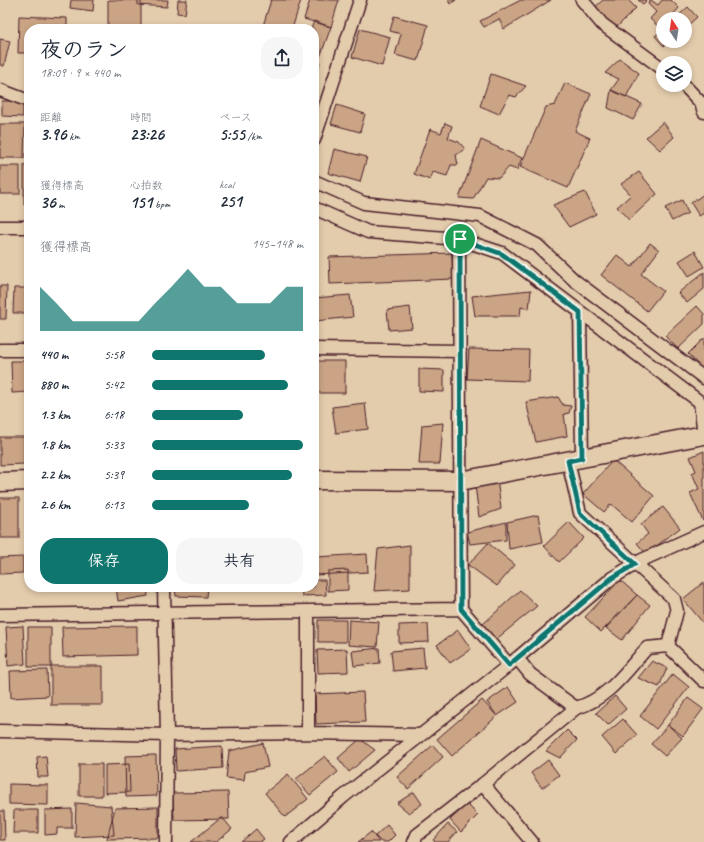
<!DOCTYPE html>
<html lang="ja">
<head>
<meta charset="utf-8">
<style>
  body { margin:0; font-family:Caveat,"Klee One",sans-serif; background:#f6f6f7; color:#1f2937; height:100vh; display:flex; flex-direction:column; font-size:15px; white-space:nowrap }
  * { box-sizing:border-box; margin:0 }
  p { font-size:13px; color:#747a83 }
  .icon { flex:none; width:22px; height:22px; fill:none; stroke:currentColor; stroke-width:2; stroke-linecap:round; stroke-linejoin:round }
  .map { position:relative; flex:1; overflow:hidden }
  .sheet { position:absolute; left:24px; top:24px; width:295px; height:568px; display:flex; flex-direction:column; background:#fff; border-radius:16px; box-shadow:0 2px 6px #0003 }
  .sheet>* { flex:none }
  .needle { width:26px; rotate:348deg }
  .buttons { position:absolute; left:656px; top:12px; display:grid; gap:8px }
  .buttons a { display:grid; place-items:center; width:36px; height:36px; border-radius:50%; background:#fff; box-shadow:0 2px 6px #0003; font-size:20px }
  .pin { position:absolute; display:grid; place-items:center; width:34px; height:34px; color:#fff; margin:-17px; border:2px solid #fff; border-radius:50%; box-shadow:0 1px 4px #0007 }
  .round { display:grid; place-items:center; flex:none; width:42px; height:42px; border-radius:16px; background:#f6f6f7 }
  .headline { display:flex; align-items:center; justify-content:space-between; height:68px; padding:0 16px }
  h1 { font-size:22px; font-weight:800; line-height:30px }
  .metrics { display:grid; grid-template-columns:repeat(3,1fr); gap:6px; height:68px; padding:4px 16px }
  .metrics div { display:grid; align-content:center }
  .metrics b { font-size:17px; font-weight:800 }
  .metrics small { font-size:11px; font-weight:400 }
  .metrics p { font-size:11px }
  .chart { height:112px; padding:8px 16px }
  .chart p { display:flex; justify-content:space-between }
  .chart svg { width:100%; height:72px; margin-top:4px; fill:#0f766e; opacity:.7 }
  .cta { display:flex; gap:8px; margin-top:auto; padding:8px 16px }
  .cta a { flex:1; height:46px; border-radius:16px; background:#0f766e; color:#fff; font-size:16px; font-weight:800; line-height:46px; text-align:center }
  .cta a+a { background:#f6f6f7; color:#1f2937 }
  ul { padding:0 16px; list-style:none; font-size:13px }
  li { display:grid; grid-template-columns:64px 48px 1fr; align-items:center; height:30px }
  li i { height:10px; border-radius:5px; background:#0f766e }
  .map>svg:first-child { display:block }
  .building { fill:#caa484; stroke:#4a1f2b }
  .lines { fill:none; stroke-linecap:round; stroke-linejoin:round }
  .street-casing { stroke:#4a1f2b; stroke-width:15 }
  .secondary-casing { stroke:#4a1f2b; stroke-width:21 }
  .street { stroke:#e3ccac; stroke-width:12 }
  .secondary { stroke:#e3ccac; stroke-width:18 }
  .route-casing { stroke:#fff; stroke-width:8 }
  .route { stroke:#0f766e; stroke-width:5 }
</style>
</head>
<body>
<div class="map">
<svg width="704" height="842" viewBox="0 0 704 842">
  <rect width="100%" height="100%" fill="#e3ccac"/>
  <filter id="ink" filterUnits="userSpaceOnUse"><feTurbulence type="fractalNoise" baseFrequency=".025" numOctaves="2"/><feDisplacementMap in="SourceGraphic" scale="8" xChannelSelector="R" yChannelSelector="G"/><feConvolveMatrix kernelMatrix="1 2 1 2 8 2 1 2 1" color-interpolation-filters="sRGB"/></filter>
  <g filter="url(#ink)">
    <!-- building -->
    <path class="building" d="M71 0H94L93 11 70 8Z
      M108 0H141V29H108Z
      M138 0H168L167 7 138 5Z
      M178 0H187L185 14 177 13Z
      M271 0H301L292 29H262Z
      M310 0H339L331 27 304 19Z
      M448 0H456L450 4Z
      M521 0H551L504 29 499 19 484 27 480 21Z
      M603 0H628L636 8 614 30 593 9Z
      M638 0H647L643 4Z
      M651 0 658 5 662 0H671L679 8 669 19H663V25L660 28 650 19 656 12 648 4Z
      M688 7 697 17 685 28V19H675Z
      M19 16 67 18V29H29V53H18Z
      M394 16 428 25 418 61 395 55 401 34 390 31Z
      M314 21 331 27 320 57 314 55V29H311Z
      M360 29 390 37 382 66 352 57Z
      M663 29V41H670L664 46 655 36Z
      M0 39 10 41 4 66 0 65Z
      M620 59 639 73 626 97 611 90 619 79 605 73Z
      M314 60 320 63 314 77Z
      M491 74 526 86 516 97 509 95 499 114 480 106Z
      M565 83 591 94 575 131 590 138 568 188 520 167 546 107 555 105Z
      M611 90 642 104 633 120 608 108Z
      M2 101H23V117L2 116Z
      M337 105 365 114 360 132 331 124Z
      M663 122 674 137 660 150 646 137Z
      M445 123 452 126 448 138 459 142 465 149 456 155 458 165H451L447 176 433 172 430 180 414 174 430 129 441 133Z
      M0 124H25L24 158H0Z
      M481 140 522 158 517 170 509 167 499 178 486 177 473 199 459 198Z
      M334 149 367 157 360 182 328 173Z
      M24 165H29V205H24Z
      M0 166H20V194H0Z
      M639 172 657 194 629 220 617 207 631 195 621 184Z
      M585 192 596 214 569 227 553 205Z
      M704 194V213L699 216 691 203Z
      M682 200 688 213 672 221 665 208Z
      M650 243 659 250 641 274 663 291 647 311 601 275 617 255 632 267Z
      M695 251 704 267 689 276 679 261Z
      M452 253 453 279 330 284 329 257Z
      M704 272V289L687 303 678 293Z
      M0 286H7L6 319H0Z
      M14 288H29V313H13Z
      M531 290 529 309 521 307 520 316H475L472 296Z
      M350 295 353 317 315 321 314 298Z
      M697 306 704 314V324L678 349 665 336Z
      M410 307 412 328 389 330 387 310Z
      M704 338V371L688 354Z
      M469 349 529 350 528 381 467 379Z
      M11 361H29V392L12 393Z
      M314 361H345V393H314Z
      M419 369 444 370V392L419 391Z
      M558 397 563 405 571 406 569 413 564 414 567 436 536 442 526 402Z
      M365 403 368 429 336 433 332 407Z
      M443 423 440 464H419L422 425Z
      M0 437H24V464L0 465Z
      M704 451V520L703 521 690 493 699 489 692 473 696 471 690 457Z
      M613 460 654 496 632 522 611 504 604 512 583 494Z
      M497 479 501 509 479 517 475 485Z
      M0 498H19V538H0Z
      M663 507 680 528 646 554 637 543 648 534 641 524Z
      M538 515 543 542 509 549 507 522Z
      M506 522V540L470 544 467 532Z
      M569 522 584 538 559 562 544 546Z
      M488 543 515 565 497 586 468 565Z
      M410 545V589L374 591 378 549Z
      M367 554 368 572 316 575 315 557Z
      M23 557V573L0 574V558Z
      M348 570V590L328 591V571Z
      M314 580H325L326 595 302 596 301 587H314Z
      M620 580 637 595 601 632 585 617Z
      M704 582V624L683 599Z
      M116 587H147L148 596 118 601Z
      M175 587H207L206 597 176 596Z
      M520 590 537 606 494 641 482 625Z
      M637 595 650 605 622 640 606 628Z
      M318 620H346V642H318Z
      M349 620 379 622 377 647 348 645Z
      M428 624 429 642 399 643V625Z
      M23 626 25 664 8 666 6 627Z
      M137 626V655L63 657 62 627Z
      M28 627H51V667H28Z
      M458 630 471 649 450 663 437 645Z
      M379 648 380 663 354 666 352 651Z
      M423 648 425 668 393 671 391 651Z
      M347 649 348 672 318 673 317 650Z
      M652 661 667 668 659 687 638 678Z
      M51 666H103V705H51Z
      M47 670 48 696 11 698 10 671Z
      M673 674 689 687 656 729 640 716Z
      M508 687 518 702 497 716 487 702Z
      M363 692 365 722 316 724 315 694Z
      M615 696 626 709 608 725 596 713Z
      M688 698 703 709 683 736 668 725Z
      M482 700 497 716 452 756 437 739Z
      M623 719 637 735 616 754 602 737Z
      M668 725 682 738 665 756 651 744Z
      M567 730 577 740 560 758 546 751Z
      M360 739 375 750 349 772 338 758Z
      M263 743 268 767 245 772 244 780 226 778 229 751Z
      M433 745 443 757 408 789 397 777Z
      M222 746 223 768 176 771 175 749Z
      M156 755 157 796 126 797 125 756Z
      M46 756 48 777H38L37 757Z
      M325 756 338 772 310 795 296 779Z
      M548 760 559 775 542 788 531 773Z
      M79 764H102V796H79Z
      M129 764 130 792 105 793V765Z
      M288 774 308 799 285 817 265 793Z
      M9 784 48 785V805L9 804Z
      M228 792 229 819 174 820 173 793Z
      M414 792 422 804 409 813 397 803Z
      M76 803 111 806 114 835 75 837Z
      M467 804 478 815 461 832 450 820Z
      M158 807V838L107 839 115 808Z
      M72 809V828H57V834L45 835V810Z
      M14 810H38V833H13Z
      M0 811H4L5 840H0Z
      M222 817 232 829 216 842H191Z
      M448 824 457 832 448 842H435L433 840Z
      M387 825 395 835 388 842H381L375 836Z
      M256 829 264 839 260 842H241Z
      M371 832 379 842H358Z"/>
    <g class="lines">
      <!-- street casing -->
      <g class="street-casing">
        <path id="street" d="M582 0 602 24 663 69
          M684 85 701 103 704 112
          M0 90 29 101
          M314 140 360 0
          M314 181 364 203 480 216 537 245 574 280 704 378
          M314 208 368 232 459 239 502 253 700 402 704 435
          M0 227H29
          M459 239 461 609 509 665
          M580 312 582 458
          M314 349 460 351
          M0 350H29
          M568 461 580 513 674 599 677 611 668 646
          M164 587 167 735 166 842
          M308 611V733
          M0 615 461 609
          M576 708C608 699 625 672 647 648L668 646 704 681
          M0 731 167 735 308 733 421 735
          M483 784 576 708 530 674 517 658
          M291 842 343 797 509 665 612 578 642 560 704 532
          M414 842 417 835 483 784 532 842"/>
      </g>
      <!-- secondary casing -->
      <g class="secondary-casing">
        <path id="secondary" d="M314 480 460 481 704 435
          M0 482 29 481"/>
      </g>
      <!-- street -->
      <use href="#street" class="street"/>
      <!-- secondary -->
      <use href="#secondary" class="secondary"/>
    </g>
  </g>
  <g class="lines" filter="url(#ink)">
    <!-- route casing -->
    <g class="route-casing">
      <path id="route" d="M460 239 502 254 580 312 582 458 568 461 580 513 635 564 612 578 509 665 461 609Z"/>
    </g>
    <!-- route -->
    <use href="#route" class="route"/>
  </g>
</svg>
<div class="buttons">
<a><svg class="needle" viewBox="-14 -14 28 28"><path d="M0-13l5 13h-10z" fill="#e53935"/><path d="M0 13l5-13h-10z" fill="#747a83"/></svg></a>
<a><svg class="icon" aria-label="layers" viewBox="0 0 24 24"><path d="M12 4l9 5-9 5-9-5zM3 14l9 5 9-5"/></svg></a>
</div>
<div class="pin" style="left:460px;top:239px;background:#1e9e55"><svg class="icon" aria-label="arrive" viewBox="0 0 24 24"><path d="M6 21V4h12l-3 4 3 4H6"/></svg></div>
<section class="sheet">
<div class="headline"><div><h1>夜のラン</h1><p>18:09 · 9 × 440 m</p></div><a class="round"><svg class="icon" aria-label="share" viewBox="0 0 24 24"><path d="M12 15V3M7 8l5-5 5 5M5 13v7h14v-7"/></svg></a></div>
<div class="metrics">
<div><p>距離</p><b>3.96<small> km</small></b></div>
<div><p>時間</p><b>23:26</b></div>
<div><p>ペース</p><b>5:55<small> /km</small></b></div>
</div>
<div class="metrics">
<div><p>獲得標高</p><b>36<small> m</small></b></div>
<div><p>心拍数</p><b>151<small> bpm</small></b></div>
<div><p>kcal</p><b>251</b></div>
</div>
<div class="chart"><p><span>獲得標高</span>145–148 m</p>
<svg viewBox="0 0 160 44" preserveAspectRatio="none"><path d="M0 44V17L10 27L20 38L30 38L40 38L50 38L60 38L70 27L80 17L90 6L100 17L110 17L120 27L130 27L140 27L150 17L160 17V44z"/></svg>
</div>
<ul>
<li><b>440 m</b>5:58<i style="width:75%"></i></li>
<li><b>880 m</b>5:42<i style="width:90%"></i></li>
<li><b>1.3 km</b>6:18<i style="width:60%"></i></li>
<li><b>1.8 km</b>5:33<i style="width:100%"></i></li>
<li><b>2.2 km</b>5:39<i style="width:93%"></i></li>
<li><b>2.6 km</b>6:13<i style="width:64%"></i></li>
</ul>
<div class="cta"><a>保存</a><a>共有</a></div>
</section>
</div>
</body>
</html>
